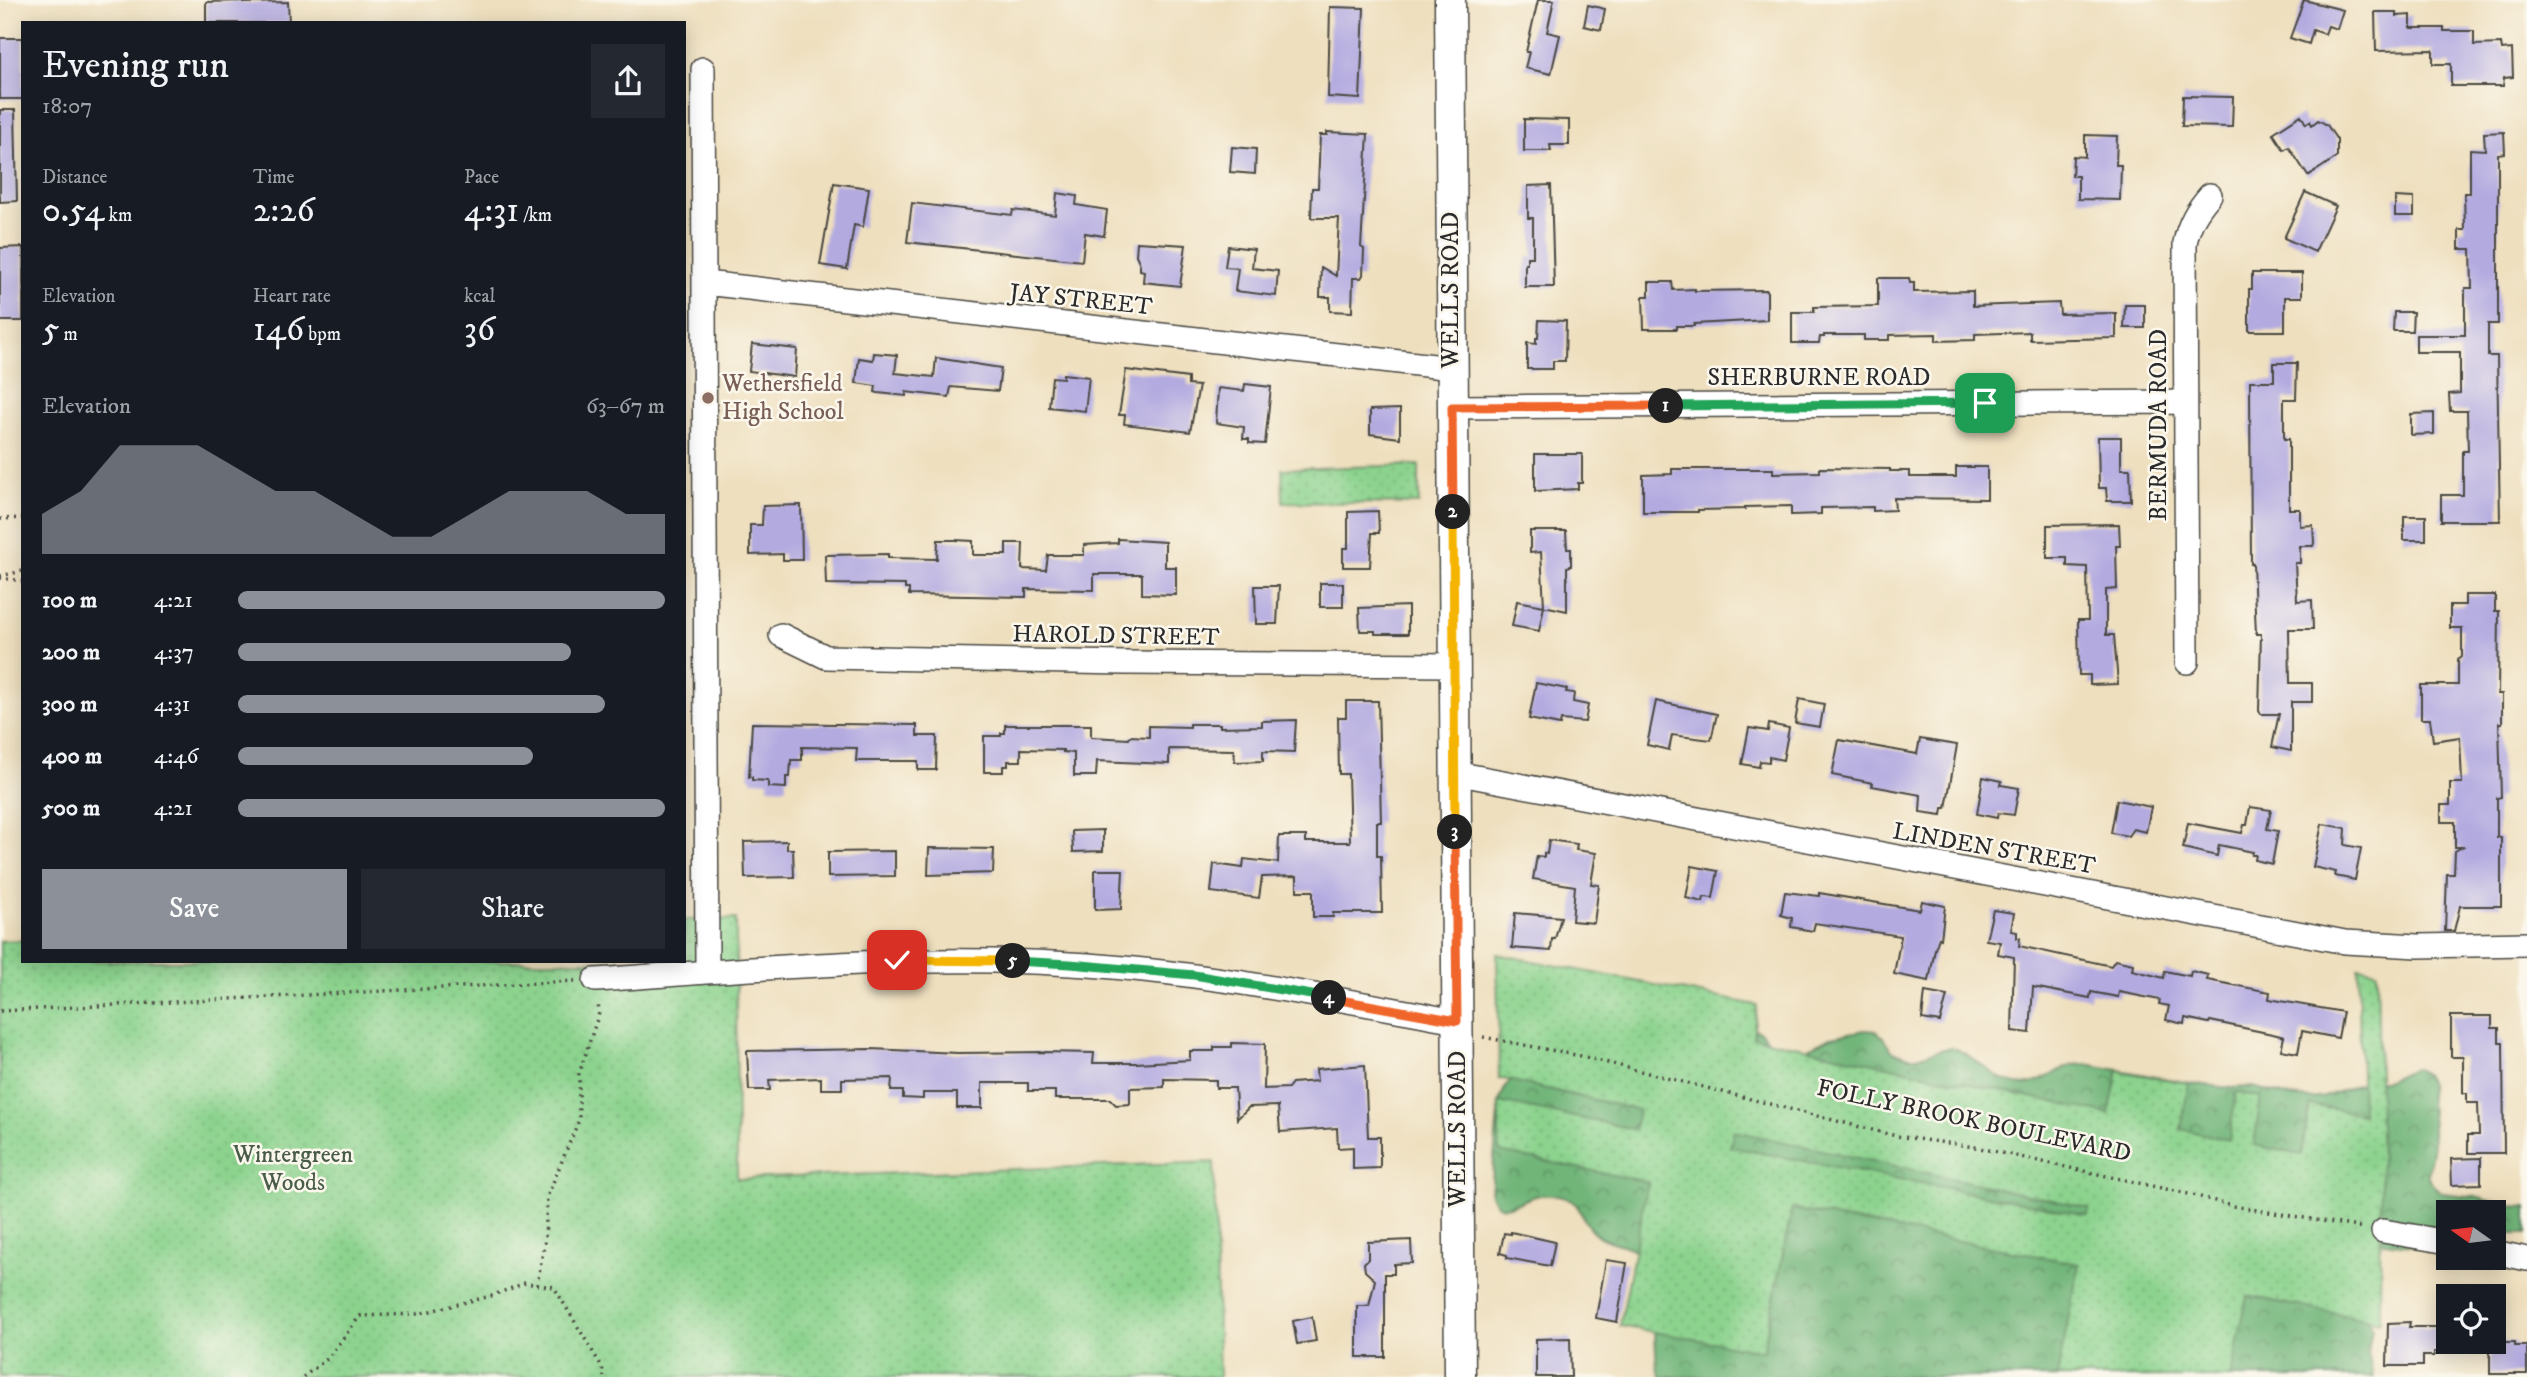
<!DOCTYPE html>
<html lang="en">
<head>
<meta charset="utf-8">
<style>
  body { margin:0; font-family:"IM FELL DW Pica",serif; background:#242831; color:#f1f3f6; height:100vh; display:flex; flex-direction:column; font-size:26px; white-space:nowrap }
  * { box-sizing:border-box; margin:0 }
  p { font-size:23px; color:#9ea1a6 }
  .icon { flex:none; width:38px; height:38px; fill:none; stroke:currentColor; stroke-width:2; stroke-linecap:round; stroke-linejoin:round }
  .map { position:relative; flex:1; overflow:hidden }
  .sheet { position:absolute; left:21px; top:21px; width:665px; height:942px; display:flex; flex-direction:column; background:#171b24; border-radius:0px; box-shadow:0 4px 18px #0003 }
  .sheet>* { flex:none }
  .needle { width:46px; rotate:284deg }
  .controls { position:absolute; left:2436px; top:1200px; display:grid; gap:14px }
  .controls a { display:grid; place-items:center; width:70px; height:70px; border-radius:0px; background:#171b24; box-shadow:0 4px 18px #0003; font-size:35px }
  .pin { position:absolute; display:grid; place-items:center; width:60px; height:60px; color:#fff; margin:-30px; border-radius:14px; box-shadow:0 4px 10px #0006 }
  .km { position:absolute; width:35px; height:35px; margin:-18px; border-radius:50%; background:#222; color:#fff; font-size:19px; line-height:35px; text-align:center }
  .round { display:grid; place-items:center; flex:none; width:74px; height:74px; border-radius:0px; background:#242831 }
  .overview { display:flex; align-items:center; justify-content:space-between; height:119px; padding:0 21px }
  h1 { font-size:38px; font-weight:600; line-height:52px }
  .figures { display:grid; grid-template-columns:repeat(3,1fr); gap:10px; height:119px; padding:7px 21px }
  .figures div { display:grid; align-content:center }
  .figures b { font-size:35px; font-weight:600 }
  .figures small { font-size:19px; font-weight:400 }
  .figures p { font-size:19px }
  .chart { height:196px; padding:14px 21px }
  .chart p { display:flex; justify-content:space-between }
  .chart svg { width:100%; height:126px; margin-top:7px; fill:#8c9099; opacity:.7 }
  .primary-button { display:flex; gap:14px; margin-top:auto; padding:14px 21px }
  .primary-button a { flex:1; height:80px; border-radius:0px; background:#8c9099; color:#fff; font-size:28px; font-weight:600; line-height:80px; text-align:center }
  .primary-button a+a { background:#242831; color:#f1f3f6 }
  ul { padding:0 21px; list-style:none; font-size:23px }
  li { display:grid; grid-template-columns:112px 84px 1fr; align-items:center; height:52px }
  li i { height:18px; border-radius:9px; background:#8c9099 }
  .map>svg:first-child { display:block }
  .forest { fill:url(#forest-crowns); stroke:#4e7052; stroke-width:2 }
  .park { fill:url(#park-dots); stroke:#5c7f5c; stroke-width:2; fill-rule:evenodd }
  .building { fill:#b3aae0 }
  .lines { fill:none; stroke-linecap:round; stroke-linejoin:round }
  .minor-casing { stroke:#484641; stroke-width:26 }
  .major-casing { stroke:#484641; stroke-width:33 }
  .path { stroke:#484641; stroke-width:3.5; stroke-dasharray:2 5; stroke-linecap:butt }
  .minor { stroke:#fff; stroke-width:23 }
  .major { stroke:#fff; stroke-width:30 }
  .split-1-casing { stroke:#fff; stroke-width:14 }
  .split-2-casing { stroke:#fff; stroke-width:14 }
  .split-3-casing { stroke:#fff; stroke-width:14 }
  .split-4-casing { stroke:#fff; stroke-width:14 }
  .split-5-casing { stroke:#fff; stroke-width:14 }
  .split-6-casing { stroke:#fff; stroke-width:14 }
  .split-1 { stroke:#22a559; stroke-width:9 }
  .split-2 { stroke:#f0652b; stroke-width:9 }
  .split-3 { stroke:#f5b400; stroke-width:9 }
  .split-4 { stroke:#f0652b; stroke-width:9 }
  .split-5 { stroke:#22a559; stroke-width:9 }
  .split-6 { stroke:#f5b400; stroke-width:9 }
  .education-dot { fill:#8d6e63; stroke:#fbf7ec; stroke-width:2.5 }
  .labels { text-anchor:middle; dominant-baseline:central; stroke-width:5; stroke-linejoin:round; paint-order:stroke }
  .street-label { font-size:24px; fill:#2b2b2b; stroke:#fbf7ec }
  .education-label { font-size:24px; fill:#785e54; stroke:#fbf7ec; text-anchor:start }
  .park-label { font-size:24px; fill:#485d49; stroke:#fbf7ec }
</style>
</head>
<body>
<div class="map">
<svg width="2527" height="1377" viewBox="0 0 2527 1377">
  <defs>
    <pattern id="forest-crowns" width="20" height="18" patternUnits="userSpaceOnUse" patternTransform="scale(1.75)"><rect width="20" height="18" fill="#71b579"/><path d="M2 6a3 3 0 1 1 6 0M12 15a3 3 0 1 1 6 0" fill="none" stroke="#5d9363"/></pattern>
    <pattern id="park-dots" width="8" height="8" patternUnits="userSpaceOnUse" patternTransform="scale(1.75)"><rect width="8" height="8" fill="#8cd38e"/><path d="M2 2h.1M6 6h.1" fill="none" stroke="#79b57b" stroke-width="1.8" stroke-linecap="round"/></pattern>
  </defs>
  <rect width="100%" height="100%" fill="#fbf7ec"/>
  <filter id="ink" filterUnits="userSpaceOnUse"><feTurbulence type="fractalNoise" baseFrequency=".0143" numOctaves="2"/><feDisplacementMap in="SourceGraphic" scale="14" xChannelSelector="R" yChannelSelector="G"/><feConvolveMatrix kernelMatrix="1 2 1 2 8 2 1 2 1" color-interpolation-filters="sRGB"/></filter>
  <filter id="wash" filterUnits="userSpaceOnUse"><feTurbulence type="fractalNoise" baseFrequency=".00686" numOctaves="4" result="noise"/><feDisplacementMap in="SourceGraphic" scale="28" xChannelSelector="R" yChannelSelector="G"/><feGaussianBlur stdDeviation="1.57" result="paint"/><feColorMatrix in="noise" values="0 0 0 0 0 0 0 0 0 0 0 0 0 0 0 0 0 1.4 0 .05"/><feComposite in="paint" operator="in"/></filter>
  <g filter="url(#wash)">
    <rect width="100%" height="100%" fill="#eedfbe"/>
    <!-- forest -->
    <path class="forest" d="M1740 1022 1761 1033 1775 1048 1798 1053 1831 1037 1864 1030 1876 1031 1882 1036 1893 1052 1909 1057H1917L1951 1047C1976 1054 2001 1090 2029 1084 2051 1080 2059 1064 2086 1064L2196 1084 2231 1088 2253 1087 2290 1097 2311 1099 2324 1097 2357 1085 2389 1080 2414 1068 2425 1074 2429 1084 2433 1144 2428 1175 2431 1182 2442 1193 2475 1197 2509 1206 2527 1207V1234H2494V1213H2448V1248L2380 1242H2243L2237 1254 2250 1293 2366 1306 2372 1329 2368 1352 2373 1377H1661L1657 1367 1654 1321 1637 1252C1625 1243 1608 1244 1597 1235 1574 1217 1589 1200 1552 1195 1547 1195 1541 1194 1536 1196 1520 1199 1499 1220 1491 1194L1499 1102 1506 1085 1516 1077Z"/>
    <!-- park -->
    <path class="park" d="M1419 465V504L1283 502 1282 469Z
      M736 919 737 1179 1214 1162 1219 1377H0V941L23 940V961H684V920Z
      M1497 954 1757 1005 1753 1037 2109 1114 2118 1071 2189 1083 2181 1129 2229 1140 2236 1092 2261 1097 2254 1145 2301 1155 2310 1105 2362 1114 2358 967 2377 971 2381 1173 2380 1322 2247 1296 2231 1377H2057L2079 1264 1792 1209 1763 1351 1620 1326 1648 1182 1499 1152V1102L1634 1129 1638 1110 1499 1078ZM1734 1131 2089 1208 2088 1215 1730 1147Z"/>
    <g id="blocks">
      <!-- building -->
      <path class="building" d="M1538 0H1554L1547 32 1560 35 1551 74 1525 68 1529 52H1526Z
        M2304 0 2343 10 2337 29 2328 26 2325 34 2313 30 2309 44 2290 38Z
        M243 1V3L288 2 289 23H206V2Z
        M1588 5 1605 9 1601 30 1584 26Z
        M1330 7 1364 8 1360 99 1328 97Z
        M2375 12H2397V16L2411 15V28H2444V31H2474V45L2501 44 2502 50 2512 49 2513 77 2504 78 2503 86H2451V64H2433V50L2376 51Z
        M0 38H23V99H0Z
        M2183 96 2233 97 2232 127 2182 126Z
        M0 110H15L17 201 0 202Z
        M2301 115 2306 124 2310 121 2312 125 2318 120 2327 125 2337 140V157L2308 176 2289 147 2284 150 2273 133Z
        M1524 119 1569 120V145H1550L1551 151H1524Z
        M1327 132 1368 134 1361 247 1364 249 1363 275 1361 278H1353L1352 312 1330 311V297H1320L1321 267 1336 276 1339 218H1311L1312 188H1318L1320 135H1327Z
        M2504 132 2505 153 2498 154V324H2488V356H2497L2500 521H2441V495H2463V451H2468L2467 411H2450L2449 394 2460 393V352H2416V335H2465V288H2472L2471 249H2459V230H2465L2464 193H2470V149L2485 150 2484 133Z
        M2085 135 2117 136 2116 165H2121L2120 200 2078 199V176H2072L2073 156 2085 157Z
        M1232 147 1256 149 1255 174 1230 172Z
        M834 183 869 188 863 227 854 225 847 269 820 265Z
        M1551 185 1554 287H1525V264H1527V257H1533V218H1528V186Z
        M2305 192 2336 206 2315 252 2284 238Z
        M1057 193 1077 196 1076 205 1107 210 1104 236 1085 233 1082 261 907 242 912 203 1012 215 1013 210 1055 215Z
        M2395 197 2414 198V216H2395Z
        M1137 242 1186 245 1180 286 1143 282 1144 271 1140 270V264L1136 255Z
        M1228 246 1254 249 1252 268 1278 271 1276 296 1235 291 1238 268 1225 267Z
        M23 247V321H0V248Z
        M2252 273H2302V297H2285V331H2249V289H2252Z
        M1878 278H1909L1910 283H1914V292L1973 291V306L2059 303 2060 314 2116 313V338L2030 340V332L1975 334V340L1936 341V334L1889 335V340H1864V335H1824V337H1820L1819 343H1792V312H1814V307L1878 306Z
        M1649 282H1672L1673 290 1695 289V291L1767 290V320L1694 324V326H1677V329H1644L1643 296H1649Z
        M2125 305H2145V328H2124Z
        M2394 312H2413L2412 331H2393Z
        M1539 320 1566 321 1565 361H1553V369H1527V343L1536 344V338H1538Z
        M752 344 797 349 795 377 749 371Z
        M874 353 897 355 895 373 934 377 936 358 1001 368 998 391 951 387 949 397 906 392V396L878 393 875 392 876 386 856 383 859 358 873 360Z
        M2274 363H2297L2296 399H2284V439H2289V509H2300V526L2313 525 2314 543 2313 546H2300V563H2295L2297 601 2312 600 2313 629H2289L2290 683H2312V702H2291V751L2272 747 2279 714H2261L2259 711 2261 634H2256L2253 564H2251L2250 381H2274Z
        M1126 370 1188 378V385L1199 386 1190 432 1124 424 1125 415H1119Z
        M1063 374 1089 377 1085 411 1049 407 1052 377 1063 378Z
        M1245 384 1271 387 1265 444 1249 443V439H1243L1244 427 1216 423 1218 388 1244 391Z
        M1400 409V438L1370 434V410Z
        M2434 413V434L2411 435V414Z
        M2098 437H2121V469H2130L2131 501H2107L2106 488H2099Z
        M1535 454H1582V483H1578V489L1535 491Z
        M1956 467H1987V499L1894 498 1895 510 1873 511V507L1821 508V514L1791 515V506L1745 507V509L1698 510V512H1643V475L1672 474V469H1773V473L1820 472V468L1890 469V471H1910V477H1956Z
        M801 505 802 560H783V554L750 555V525H762L763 506Z
        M1378 511 1379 533H1372L1370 567H1343V548H1348V512Z
        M2404 516H2426V540H2404Z
        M2119 524 2120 546H2116L2117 589 2106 590V635H2114L2118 684 2090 685V675H2079L2078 620H2088L2087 567 2067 566V558H2047V525Z
        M1530 531H1566L1567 549H1571V566L1567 567V611L1544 606 1539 631 1512 626 1517 601 1544 606 1541 552 1530 553Z
        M1118 539 1165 542V567H1176V595L1142 594V574H1094V590L1026 589V597L909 595V589H905V585L826 584 825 555 888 554V558L937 559 938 540H955L973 541V555H1006V543H1023L1022 569 1046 570 1048 555H1084V545L1118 543Z
        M1320 583H1343V607H1320Z
        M1255 586H1279L1277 624H1256Z
        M2465 595H2495V611H2499L2498 694H2502V723H2499L2501 797 2497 798V837H2501V906H2460L2454 931H2445L2447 874H2454L2455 851 2462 847H2455V822H2441V805H2450V783H2462L2460 737 2433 741 2430 719H2421V685H2458V659L2462 656V628H2450V605H2465Z
        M1408 606V634H1375V631H1360L1359 608Z
        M1536 683 1567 689 1566 692 1574 693 1573 702 1588 705 1585 722 1561 720 1560 725 1529 719Z
        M1799 699 1824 704 1820 727 1795 723Z
        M1346 701H1378L1381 822H1377V856H1381L1382 913H1333V917H1313V891H1297V876L1262 877 1259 898 1211 892 1214 864 1243 868 1244 859 1278 863 1279 836H1306V842H1350L1348 774H1339L1338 717H1346Z
        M1656 701 1717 714 1711 740 1672 735 1669 750 1647 745Z
        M1296 720 1294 752 1263 751V761L1235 762 1234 750 1169 749V764L1097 761 1096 776H1074V753L1063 752V750L1021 749V761H1008V766H1003V772H984V736H1001V733H1005V725H1091V737L1129 739 1130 736 1149 737V726L1190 727V724H1220V727L1262 726V721Z
        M752 723 917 725V736H937L936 770H918V761H856L857 748 802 747V760H791L790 777H786V788L768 787V781L752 780V777H749Z
        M1769 724 1789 728 1783 760 1769 757V762L1760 761 1759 767 1742 764 1749 728 1768 731Z
        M1920 739 1957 745 1946 808H1943L1942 815 1920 812 1921 795 1872 786 1873 783 1832 775 1839 740 1917 754Z
        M1983 777 2002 781 2001 785 2019 788 2014 815 1998 813 1997 818 1977 814Z
        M2117 800 2151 807 2146 832 2133 829 2128 836 2111 833Z
        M2250 807 2271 810 2267 829 2278 831 2272 864 2255 860 2256 855H2252L2253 852 2219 845 2217 856 2183 848 2188 823 2242 833 2244 825H2247Z
        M2322 824 2346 828 2345 845 2361 848 2355 880 2335 876 2336 872 2313 867Z
        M1103 830V851L1073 852 1072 831Z
        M1549 840 1577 844 1576 850 1596 853 1591 884 1599 885 1594 923 1572 921 1575 886 1533 879 1537 856 1544 857V853L1547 854Z
        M787 841V849H793L794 877 745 878 744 842Z
        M929 848 994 849 993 873 928 875Z
        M895 851V876L828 877V852Z
        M1692 866 1718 871 1713 898 1704 897 1703 902 1686 898Z
        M1095 870H1123L1121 909 1095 910Z
        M1785 892 1819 896V893L1920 910 1922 901 1945 906 1941 939 1939 938 1935 949 1929 981 1894 974 1901 936 1815 923 1813 931 1791 927 1792 918 1781 915Z
        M1993 910 2014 913 2011 931 2017 932V938H2020L2019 946 2111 966 2115 960 2133 964 2132 970 2164 978 2165 971 2190 976 2191 971 2208 975 2207 980 2270 992 2269 999 2343 1012 2338 1038 2302 1031 2298 1053 2281 1050 2284 1037 2277 1035 2210 1021 2209 1023 2185 1018 2184 1024 2166 1020 2169 1006 2159 1004 2160 1000 2119 992 2118 997 2091 992 2090 998 2033 987 2030 1033 2012 1031 2014 957 1998 954 2000 942 1986 940Z
        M1515 913 1561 917 1555 939H1552L1551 951 1512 948Z
        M1925 992 1947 996 1940 1022 1922 1019Z
        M2451 1016H2492V1028H2499V1042H2503L2504 1153H2468V1135H2479L2478 1103H2467V1093H2463V1057H2451Z
        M1232 1043 1265 1044 1264 1089 1288 1088 1292 1083 1317 1081 1316 1069 1365 1065 1368 1137H1380V1168L1353 1169V1147L1338 1148 1337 1128 1280 1132 1278 1106 1249 1107 1237 1119 1235 1088H1216V1080L1164 1079V1087L1130 1088V1104L1116 1105 1110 1099H1055V1091H1028V1083H982V1108H957V1093H923V1099L903 1098V1091H891L892 1078 842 1079V1089H821V1078L769 1080 770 1090H749L747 1051 871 1049 958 1053 1042 1052 1094 1053 1093 1063H1136L1190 1060V1051H1214V1047H1232Z
        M2481 1158V1184L2452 1185 2451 1159Z
        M1511 1232 1555 1242 1550 1266 1507 1258V1255L1500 1253 1504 1233 1511 1234Z
        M1411 1240 1412 1263 1394 1264V1274H1385V1357H1357V1306H1369L1375 1280 1365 1271 1364 1263 1368 1259V1242Z
        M1606 1260 1627 1263 1617 1322 1596 1318Z
        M1312 1317 1316 1341 1297 1344 1293 1321Z
        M2410 1322 2409 1327H2446L2447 1352H2434V1356H2423V1366H2387L2388 1323Z
        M1570 1338 1571 1377H1536V1339Z
        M2490 1342H2515V1346H2527V1374H2490Z"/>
    </g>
  </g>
  <g filter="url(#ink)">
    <use href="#blocks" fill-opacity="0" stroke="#484641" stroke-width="2"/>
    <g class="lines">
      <!-- minor casing -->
      <g class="minor-casing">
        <path id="minor" d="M703 69 707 972
          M705 283 1452 368
          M1452 407 2185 402
          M781 635 826 657 1124 663 1454 665
          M2187 662 2185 243C2189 223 2197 210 2210 195
          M1455 773 2345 942 2418 946 2527 944
          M595 980C754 969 911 954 1070 964 1201 971 1328 998 1457 1021
          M2383 1231 2448 1242
          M2494 1252 2527 1259"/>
      </g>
      <!-- major casing -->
      <g class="major-casing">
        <path id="major" d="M1450 0 1460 1377"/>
      </g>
      <!-- path -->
      <path class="path" d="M0 519 23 518
        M0 576 23 571
        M0 578 23 581
        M0 1011 575 981
        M1483 1037 1581 1056 1896 1136 1975 1147 2193 1195 2233 1206 2364 1228
        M537 1285 545 1240 547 1197 579 1120V1074L599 1013 598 1002
        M303 1377 327 1359 360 1316 418 1314 491 1296 525 1283 554 1287 602 1367 604 1377"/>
      <!-- minor -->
      <use href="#minor" class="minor"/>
      <!-- major -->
      <use href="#major" class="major"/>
    </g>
  </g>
  <g class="lines" filter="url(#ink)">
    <!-- split-1 casing -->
    <g class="split-1-casing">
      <path id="split-1" d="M1666 406 1985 403"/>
    </g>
    <!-- split-2 casing -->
    <g class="split-2-casing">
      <path id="split-2" d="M1453 512 1452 407 1666 406"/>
    </g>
    <!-- split-3 casing -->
    <g class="split-3-casing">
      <path id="split-3" d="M1453 512 1455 832"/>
    </g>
    <!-- split-4 casing -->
    <g class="split-4-casing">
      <path id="split-4" d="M1329 998 1457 1021 1455 832"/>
    </g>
    <!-- split-5 casing -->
    <g class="split-5-casing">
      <path id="split-5" d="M1013 961 1070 964 1194 975 1329 998"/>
    </g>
    <!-- split-6 casing -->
    <g class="split-6-casing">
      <path id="split-6" d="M897 960 1013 961"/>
    </g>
    <!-- split-1 -->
    <use href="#split-1" class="split-1"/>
    <!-- split-2 -->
    <use href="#split-2" class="split-2"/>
    <!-- split-3 -->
    <use href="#split-3" class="split-3"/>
    <!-- split-4 -->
    <use href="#split-4" class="split-4"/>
    <!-- split-5 -->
    <use href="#split-5" class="split-5"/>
    <!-- split-6 -->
    <use href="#split-6" class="split-6"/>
  </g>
  <!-- markers -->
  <circle class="education-dot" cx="708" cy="398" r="7"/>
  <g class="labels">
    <!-- street labels -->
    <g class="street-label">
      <text transform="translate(1451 290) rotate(-90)">WELLS ROAD</text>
      <text transform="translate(1081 300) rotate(6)">JAY STREET</text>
      <text x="1819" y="378">SHERBURNE ROAD</text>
      <text transform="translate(2159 425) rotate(-90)">BERMUDA ROAD</text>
      <text transform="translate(1116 636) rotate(1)">HAROLD STREET</text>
      <text transform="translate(1994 849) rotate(10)">LINDEN STREET</text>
      <text transform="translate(1974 1121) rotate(12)">FOLLY BROOK BOULEVARD</text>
      <text transform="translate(1458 1129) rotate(-90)">WELLS ROAD</text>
    </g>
    <!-- education labels -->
    <g class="education-label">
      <text x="722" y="384">Wethersfield<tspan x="722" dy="28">High School</tspan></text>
    </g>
    <!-- park labels -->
    <g class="park-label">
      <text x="293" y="1155">Wintergreen<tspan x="293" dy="28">Woods</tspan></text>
    </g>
  </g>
</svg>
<div class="controls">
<a><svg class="needle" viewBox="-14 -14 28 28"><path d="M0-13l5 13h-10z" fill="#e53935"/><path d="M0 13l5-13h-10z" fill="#9ea1a6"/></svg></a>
<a><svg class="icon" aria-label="locate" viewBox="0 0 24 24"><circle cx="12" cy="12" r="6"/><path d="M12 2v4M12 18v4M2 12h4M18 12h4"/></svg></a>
</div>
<div class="pin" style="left:1985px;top:403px;background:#1e9e55"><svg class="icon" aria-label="arrive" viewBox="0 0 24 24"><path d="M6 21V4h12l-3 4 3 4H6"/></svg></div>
<div class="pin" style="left:897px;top:960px;background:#d93025"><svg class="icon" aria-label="check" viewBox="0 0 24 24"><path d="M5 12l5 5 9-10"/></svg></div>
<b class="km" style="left:1666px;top:406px">1</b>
<b class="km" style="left:1453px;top:512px">2</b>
<b class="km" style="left:1455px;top:832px">3</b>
<b class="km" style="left:1329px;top:998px">4</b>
<b class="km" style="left:1013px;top:961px">5</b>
<section class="sheet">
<div class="overview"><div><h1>Evening run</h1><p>18:07</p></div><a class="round"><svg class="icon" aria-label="share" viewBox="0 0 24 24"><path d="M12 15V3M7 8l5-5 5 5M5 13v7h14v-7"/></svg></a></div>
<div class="figures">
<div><p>Distance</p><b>0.54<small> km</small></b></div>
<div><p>Time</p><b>2:26</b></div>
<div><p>Pace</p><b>4:31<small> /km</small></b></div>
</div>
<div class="figures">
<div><p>Elevation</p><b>5<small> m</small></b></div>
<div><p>Heart rate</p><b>146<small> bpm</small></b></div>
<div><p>kcal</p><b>36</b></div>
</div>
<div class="chart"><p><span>Elevation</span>63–67 m</p>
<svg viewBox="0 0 160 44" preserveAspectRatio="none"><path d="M0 44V30L10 22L20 6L30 6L40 6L50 14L60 22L70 22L80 30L90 38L100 38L110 30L120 22L130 22L140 22L150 30L160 30V44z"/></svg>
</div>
<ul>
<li><b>100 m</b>4:21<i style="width:100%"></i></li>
<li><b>200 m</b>4:37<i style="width:78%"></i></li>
<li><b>300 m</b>4:31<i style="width:86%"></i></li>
<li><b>400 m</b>4:46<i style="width:69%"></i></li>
<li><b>500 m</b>4:21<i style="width:100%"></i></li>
</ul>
<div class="primary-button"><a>Save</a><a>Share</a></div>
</section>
</div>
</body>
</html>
